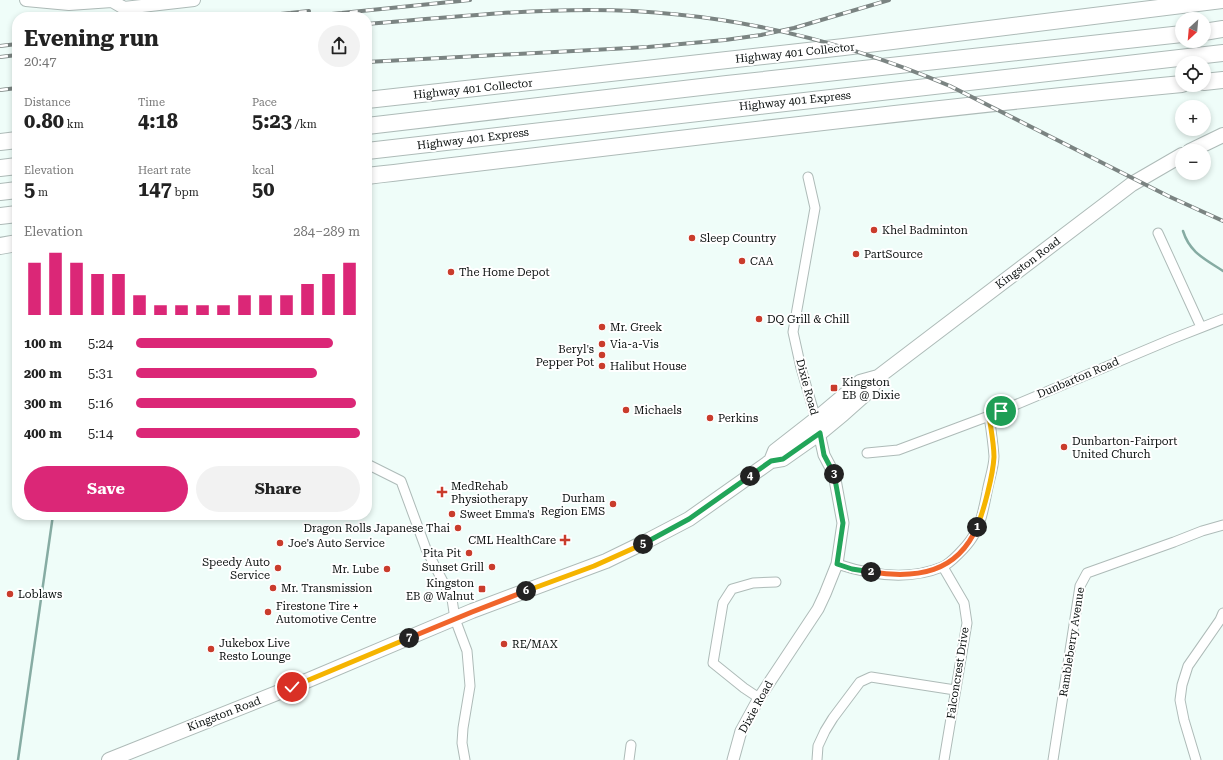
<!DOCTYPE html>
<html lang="en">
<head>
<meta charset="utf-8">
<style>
  body { margin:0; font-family:"Roboto Serif",serif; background:#f2f2f2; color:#222; height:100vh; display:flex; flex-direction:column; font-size:15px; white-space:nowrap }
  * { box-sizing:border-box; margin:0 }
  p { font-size:13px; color:#767676 }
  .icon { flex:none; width:22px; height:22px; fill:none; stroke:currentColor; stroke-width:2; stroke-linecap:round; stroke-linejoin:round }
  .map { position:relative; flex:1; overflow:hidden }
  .panel { position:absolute; left:12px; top:12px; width:360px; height:508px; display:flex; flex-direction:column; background:#fff; border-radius:16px; box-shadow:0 2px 6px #0003 }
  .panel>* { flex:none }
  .needle { width:26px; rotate:206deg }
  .tools { position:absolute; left:1175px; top:12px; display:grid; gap:8px }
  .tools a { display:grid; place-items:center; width:36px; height:36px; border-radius:50%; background:#fff; box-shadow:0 2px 6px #0003; font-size:20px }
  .pin { position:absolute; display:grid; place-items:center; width:34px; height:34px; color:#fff; margin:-17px; border:2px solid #fff; border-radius:50%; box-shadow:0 1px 4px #0007 }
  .km { position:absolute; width:20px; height:20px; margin:-10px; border-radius:50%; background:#222; color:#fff; font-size:11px; line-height:20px; text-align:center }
  .round { display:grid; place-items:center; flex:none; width:42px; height:42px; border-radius:21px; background:#f2f2f2 }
  .overview { display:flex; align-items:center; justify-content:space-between; height:68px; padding:0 12px }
  h1 { font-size:22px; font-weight:700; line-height:30px }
  .figures { display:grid; grid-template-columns:repeat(3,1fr); gap:6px; height:68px; padding:4px 12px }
  .figures div { display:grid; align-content:center }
  .figures b { font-size:20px; font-weight:700 }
  .figures small { font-size:11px; font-weight:400 }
  .figures p { font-size:11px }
  .chart { height:112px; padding:8px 12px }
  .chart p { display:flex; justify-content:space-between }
  .chart svg { width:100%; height:72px; margin-top:4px; stroke:#db2777; stroke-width:6 }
  .action { display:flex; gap:8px; margin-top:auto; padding:8px 12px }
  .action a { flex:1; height:46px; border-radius:24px; background:#db2777; color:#fff; font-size:16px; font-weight:700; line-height:46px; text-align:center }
  .action a+a { background:#f2f2f2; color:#222 }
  ul { padding:0 12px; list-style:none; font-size:13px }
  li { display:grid; grid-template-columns:64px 48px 1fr; align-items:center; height:30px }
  li i { height:10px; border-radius:5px; background:#db2777 }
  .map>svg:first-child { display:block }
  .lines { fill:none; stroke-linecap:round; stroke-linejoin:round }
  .stream { stroke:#86aca3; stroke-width:2.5 }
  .minor-casing { stroke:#aebbb8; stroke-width:11 }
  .tertiary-casing { stroke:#aebbb8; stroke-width:13 }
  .secondary-casing { stroke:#aebbb8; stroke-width:14 }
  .primary-casing { stroke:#aebbb8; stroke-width:16 }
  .motorway-casing { stroke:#aebbb8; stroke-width:18 }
  .minor { stroke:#fff; stroke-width:9 }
  .tertiary { stroke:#fff; stroke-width:11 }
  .secondary { stroke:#fff; stroke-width:12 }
  .primary { stroke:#fff; stroke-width:14 }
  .motorway { stroke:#fff; stroke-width:16 }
  .rail-casing { stroke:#7b8482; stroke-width:4 }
  .rail { stroke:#fff; stroke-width:2.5; stroke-dasharray:8; stroke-linecap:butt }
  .split-1-casing { stroke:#fff; stroke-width:8 }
  .split-2-casing { stroke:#fff; stroke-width:8 }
  .split-3-casing { stroke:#fff; stroke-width:8 }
  .split-4-casing { stroke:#fff; stroke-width:8 }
  .split-5-casing { stroke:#fff; stroke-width:8 }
  .split-6-casing { stroke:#fff; stroke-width:8 }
  .split-7-casing { stroke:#fff; stroke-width:8 }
  .split-8-casing { stroke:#fff; stroke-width:8 }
  .split-1 { stroke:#f5b400; stroke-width:5 }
  .split-2 { stroke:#f0652b; stroke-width:5 }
  .split-3 { stroke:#22a559; stroke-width:5 }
  .split-4 { stroke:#22a559; stroke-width:5 }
  .split-5 { stroke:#22a559; stroke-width:5 }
  .split-6 { stroke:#f5b400; stroke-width:5 }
  .split-7 { stroke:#f0652b; stroke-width:5 }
  .split-8 { stroke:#f5b400; stroke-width:5 }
  .poi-dot { fill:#c93c2c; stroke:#fff; stroke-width:1.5 }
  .labels { text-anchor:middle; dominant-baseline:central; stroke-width:4; stroke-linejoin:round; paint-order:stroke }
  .street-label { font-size:11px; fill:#0a0f0e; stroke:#fff }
  .poi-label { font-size:11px; fill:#0a0f0e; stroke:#fff; text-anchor:start }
</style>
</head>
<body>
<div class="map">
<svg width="1223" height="760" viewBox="0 0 1223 760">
  <rect width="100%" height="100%" fill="#effdf9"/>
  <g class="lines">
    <!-- stream -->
    <path class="stream" d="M1183 231C1190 253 1205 259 1223 271
      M18 760 53 515"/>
    <!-- minor casing -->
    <g class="minor-casing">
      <path id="minor" d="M808 177 815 208 793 332 801 368 816 419
        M1158 233 1201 327
        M867 453 898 450 989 416 1172 339 1223 319
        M367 464 401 481 426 549 452 599 455 619 467 651 470 686 463 728 462 743 465 760
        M837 564C870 575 908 581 942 567 950 564 967 546 972 538 981 525 984 507 987 492 989 480 994 467 994 456 993 443 991 429 989 416
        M943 567 964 603 967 623 944 760
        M759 698 744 688 713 663 723 603 732 589 753 583 776 582
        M629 760 631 745
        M817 760 818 746 825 731 833 718 860 682 871 677 955 690
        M1053 760 1080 586 1087 573 1174 542 1202 531 1223 525
        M1196 760 1184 720 1180 700 1182 685 1188 666 1220 620 1223 613"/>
    </g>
    <!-- tertiary casing -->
    <g class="tertiary-casing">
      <path id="tertiary" d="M733 760 741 731 759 698 818 609 825 594 837 564 843 523 834 474 824 455 818 428"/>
    </g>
    <!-- secondary casing -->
    <g class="secondary-casing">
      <path id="secondary" d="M26 0 69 4 112 1 124 8 194 0"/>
    </g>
    <!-- primary casing -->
    <g class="primary-casing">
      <path id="primary" d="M1190 151 1223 135
        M771 461 775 451 816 419 860 382 878 377
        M109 760 292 687 472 611 606 561 645 542 689 519 771 461 783 459 820 433 843 414 870 390 878 377 1132 184 1182 155"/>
    </g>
    <!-- motorway casing -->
    <g class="motorway-casing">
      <path id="motorway" d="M1204 32 1223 29
        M1204 82 1223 80
        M367 100 844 47 1223 0
        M367 126 727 84 1182 34
        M0 142 17 140
        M367 151 1223 53
        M0 168 17 166
        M367 176C638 144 910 110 1182 84
        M0 192 17 190
        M0 216 17 214
        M0 246 17 243"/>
    </g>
    <!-- minor -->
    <use href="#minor" class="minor"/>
    <!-- tertiary -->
    <use href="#tertiary" class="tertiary"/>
    <!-- secondary -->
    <use href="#secondary" class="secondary"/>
    <!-- primary -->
    <use href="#primary" class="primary"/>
    <!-- motorway -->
    <use href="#motorway" class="motorway"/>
    <!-- rail casing -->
    <g class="rail-casing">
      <path id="rail" d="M251 17 309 11
        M302 17 470 0
        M367 24C441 18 515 10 590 10 716 10 835 37 950 86L1168 196 1223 221
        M0 46 17 44
        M0 57 17 55
        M367 62 648 47 725 40 761 35 794 28 889 0
        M0 90 17 88"/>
    </g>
    <!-- rail -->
    <use href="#rail" class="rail"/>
  </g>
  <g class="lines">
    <!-- split-1 casing -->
    <g class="split-1-casing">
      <path id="split-1" d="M977 527C984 510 993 475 994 457 994 444 991 429 989 416L1001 411"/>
    </g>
    <!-- split-2 casing -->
    <g class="split-2-casing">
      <path id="split-2" d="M871 572C917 579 957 573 977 527"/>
    </g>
    <!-- split-3 casing -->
    <g class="split-3-casing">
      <path id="split-3" d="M834 474 843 523 837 564 852 569 871 572"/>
    </g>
    <!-- split-4 casing -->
    <g class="split-4-casing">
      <path id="split-4" d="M750 476 771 461 783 459 820 433 824 455 834 474"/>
    </g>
    <!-- split-5 casing -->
    <g class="split-5-casing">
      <path id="split-5" d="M643 544 689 519 750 476"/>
    </g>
    <!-- split-6 casing -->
    <g class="split-6-casing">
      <path id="split-6" d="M526 591 594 566 643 544"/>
    </g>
    <!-- split-7 casing -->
    <g class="split-7-casing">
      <path id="split-7" d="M409 638 472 612 526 591"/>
    </g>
    <!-- split-8 casing -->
    <g class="split-8-casing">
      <path id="split-8" d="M292 687 409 638"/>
    </g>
    <!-- split-1 -->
    <use href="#split-1" class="split-1"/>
    <!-- split-2 -->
    <use href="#split-2" class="split-2"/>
    <!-- split-3 -->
    <use href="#split-3" class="split-3"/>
    <!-- split-4 -->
    <use href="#split-4" class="split-4"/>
    <!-- split-5 -->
    <use href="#split-5" class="split-5"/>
    <!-- split-6 -->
    <use href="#split-6" class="split-6"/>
    <!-- split-7 -->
    <use href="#split-7" class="split-7"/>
    <!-- split-8 -->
    <use href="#split-8" class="split-8"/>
  </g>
  <!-- markers -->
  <g class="poi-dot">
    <circle cx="874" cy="230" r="4"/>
    <circle cx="692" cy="238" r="4"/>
    <circle cx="856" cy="254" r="4"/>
    <circle cx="742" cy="261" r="4"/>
    <circle cx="451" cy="272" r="4"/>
    <circle cx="759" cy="319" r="4"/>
    <circle cx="602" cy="327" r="4"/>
    <circle cx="602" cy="344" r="4"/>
    <circle cx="602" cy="355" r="4"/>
    <circle cx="602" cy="366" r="4"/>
    <rect x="830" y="384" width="8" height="8" rx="2"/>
    <circle cx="626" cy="410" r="4"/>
    <circle cx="710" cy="418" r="4"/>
    <circle cx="1064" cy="447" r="4"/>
    <path d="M440 486h4v4h4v4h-4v4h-4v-4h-4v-4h4z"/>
    <circle cx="613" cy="504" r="4"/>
    <circle cx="452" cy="514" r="4"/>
    <circle cx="458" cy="528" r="4"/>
    <path d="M563 534h4v4h4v4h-4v4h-4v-4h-4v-4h4z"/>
    <circle cx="280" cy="543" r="4"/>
    <circle cx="469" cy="553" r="4"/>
    <circle cx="492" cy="567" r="4"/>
    <circle cx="278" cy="568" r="4"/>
    <circle cx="387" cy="569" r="4"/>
    <circle cx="273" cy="588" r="4"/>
    <rect x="478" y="585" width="8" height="8" rx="2"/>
    <circle cx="10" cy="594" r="4"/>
    <circle cx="268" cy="612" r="4"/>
    <circle cx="504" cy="644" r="4"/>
    <circle cx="211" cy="649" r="4"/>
  </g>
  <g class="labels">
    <!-- street labels -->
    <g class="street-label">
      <text transform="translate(795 53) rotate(-6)">Highway 401 Collector</text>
      <text transform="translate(473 89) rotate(-6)">Highway 401 Collector</text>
      <text transform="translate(795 101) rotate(-6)">Highway 401 Express</text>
      <text transform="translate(473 139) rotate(-7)">Highway 401 Express</text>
      <text transform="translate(1028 263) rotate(-37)">Kingston Road</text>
      <text transform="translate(1078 378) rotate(-23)">Dunbarton Road</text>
      <text transform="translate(807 387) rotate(75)">Dixie Road</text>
      <text transform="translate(1072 642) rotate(-81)">Rambleberry Avenue</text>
      <text transform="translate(958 673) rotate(-81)">Falconcrest Drive</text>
      <text transform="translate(756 707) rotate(-61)">Dixie Road</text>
      <text transform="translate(224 714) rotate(-21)">Kingston Road</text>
    </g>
    <!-- poi labels -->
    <g class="poi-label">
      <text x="882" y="230">Khel Badminton</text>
      <text x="700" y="238">Sleep Country</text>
      <text x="864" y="254">PartSource</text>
      <text x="750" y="261">CAA</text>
      <text x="459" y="272">The Home Depot</text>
      <text x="767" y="319">DQ Grill &amp; Chill</text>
      <text x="610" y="327">Mr. Greek</text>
      <text x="610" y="344">Via-a-Vis</text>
      <text x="594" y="349" text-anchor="end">Beryl's<tspan x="594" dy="13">Pepper Pot</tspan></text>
      <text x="610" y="366">Halibut House</text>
      <text x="842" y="382">Kingston<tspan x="842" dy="13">EB @ Dixie</tspan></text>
      <text x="634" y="410">Michaels</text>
      <text x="718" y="418">Perkins</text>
      <text x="1072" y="441">Dunbarton-Fairport<tspan x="1072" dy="13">United Church</tspan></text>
      <text x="451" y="486">MedRehab<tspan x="451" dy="13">Physiotherapy</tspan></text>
      <text x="605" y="498" text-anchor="end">Durham<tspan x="605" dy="13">Region EMS</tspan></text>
      <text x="460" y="514">Sweet Emma's</text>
      <text x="450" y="528" text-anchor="end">Dragon Rolls Japanese Thai</text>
      <text x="556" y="540" text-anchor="end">CML HealthCare</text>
      <text x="288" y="543">Joe's Auto Service</text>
      <text x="461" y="553" text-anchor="end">Pita Pit</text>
      <text x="270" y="562" text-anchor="end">Speedy Auto<tspan x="270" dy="13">Service</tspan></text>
      <text x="484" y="567" text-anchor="end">Sunset Grill</text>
      <text x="379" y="569" text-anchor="end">Mr. Lube</text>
      <text x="474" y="583" text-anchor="end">Kingston<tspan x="474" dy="13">EB @ Walnut</tspan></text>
      <text x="281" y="588">Mr. Transmission</text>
      <text x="18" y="594">Loblaws</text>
      <text x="276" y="606">Firestone Tire +<tspan x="276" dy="13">Automotive Centre</tspan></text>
      <text x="219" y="643">Jukebox Live<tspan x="219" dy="13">Resto Lounge</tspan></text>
      <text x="512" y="644">RE/MAX</text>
    </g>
  </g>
</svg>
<div class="tools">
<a><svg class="needle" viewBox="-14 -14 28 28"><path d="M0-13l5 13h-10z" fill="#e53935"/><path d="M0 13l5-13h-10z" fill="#767676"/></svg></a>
<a><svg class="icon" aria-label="locate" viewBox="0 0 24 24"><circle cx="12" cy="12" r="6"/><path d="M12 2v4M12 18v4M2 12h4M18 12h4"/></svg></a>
<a>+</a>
<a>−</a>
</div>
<div class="pin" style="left:1001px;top:411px;background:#1e9e55"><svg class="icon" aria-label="arrive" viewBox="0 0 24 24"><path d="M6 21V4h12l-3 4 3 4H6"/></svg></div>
<div class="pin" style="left:292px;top:687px;background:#d93025"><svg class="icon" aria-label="check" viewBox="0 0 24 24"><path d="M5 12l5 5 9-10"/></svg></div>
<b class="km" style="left:977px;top:527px">1</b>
<b class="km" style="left:871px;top:572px">2</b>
<b class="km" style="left:834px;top:474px">3</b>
<b class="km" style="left:750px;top:476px">4</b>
<b class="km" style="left:643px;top:544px">5</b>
<b class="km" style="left:526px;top:591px">6</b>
<b class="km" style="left:409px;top:638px">7</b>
<section class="panel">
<div class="overview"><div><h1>Evening run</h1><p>20:47</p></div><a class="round"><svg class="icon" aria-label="share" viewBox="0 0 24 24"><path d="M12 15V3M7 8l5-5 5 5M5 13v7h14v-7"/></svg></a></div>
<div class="figures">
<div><p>Distance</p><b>0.80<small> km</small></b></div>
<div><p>Time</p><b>4:18</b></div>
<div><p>Pace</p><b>5:23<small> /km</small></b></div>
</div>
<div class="figures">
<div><p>Elevation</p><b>5<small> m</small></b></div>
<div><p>Heart rate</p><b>147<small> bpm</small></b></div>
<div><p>kcal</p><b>50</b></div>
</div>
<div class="chart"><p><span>Elevation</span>284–289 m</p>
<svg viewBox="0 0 160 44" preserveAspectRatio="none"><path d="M5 44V12M15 44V6M25 44V12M35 44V19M45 44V19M55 44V32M65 44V38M75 44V38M85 44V38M95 44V38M105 44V32M115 44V32M125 44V32M135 44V25M145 44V19M155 44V12"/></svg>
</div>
<ul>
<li><b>100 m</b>5:24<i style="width:88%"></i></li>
<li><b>200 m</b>5:31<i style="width:81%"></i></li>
<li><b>300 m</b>5:16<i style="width:98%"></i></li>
<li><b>400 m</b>5:14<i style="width:100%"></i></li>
</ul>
<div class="action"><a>Save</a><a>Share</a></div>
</section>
</div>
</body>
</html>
